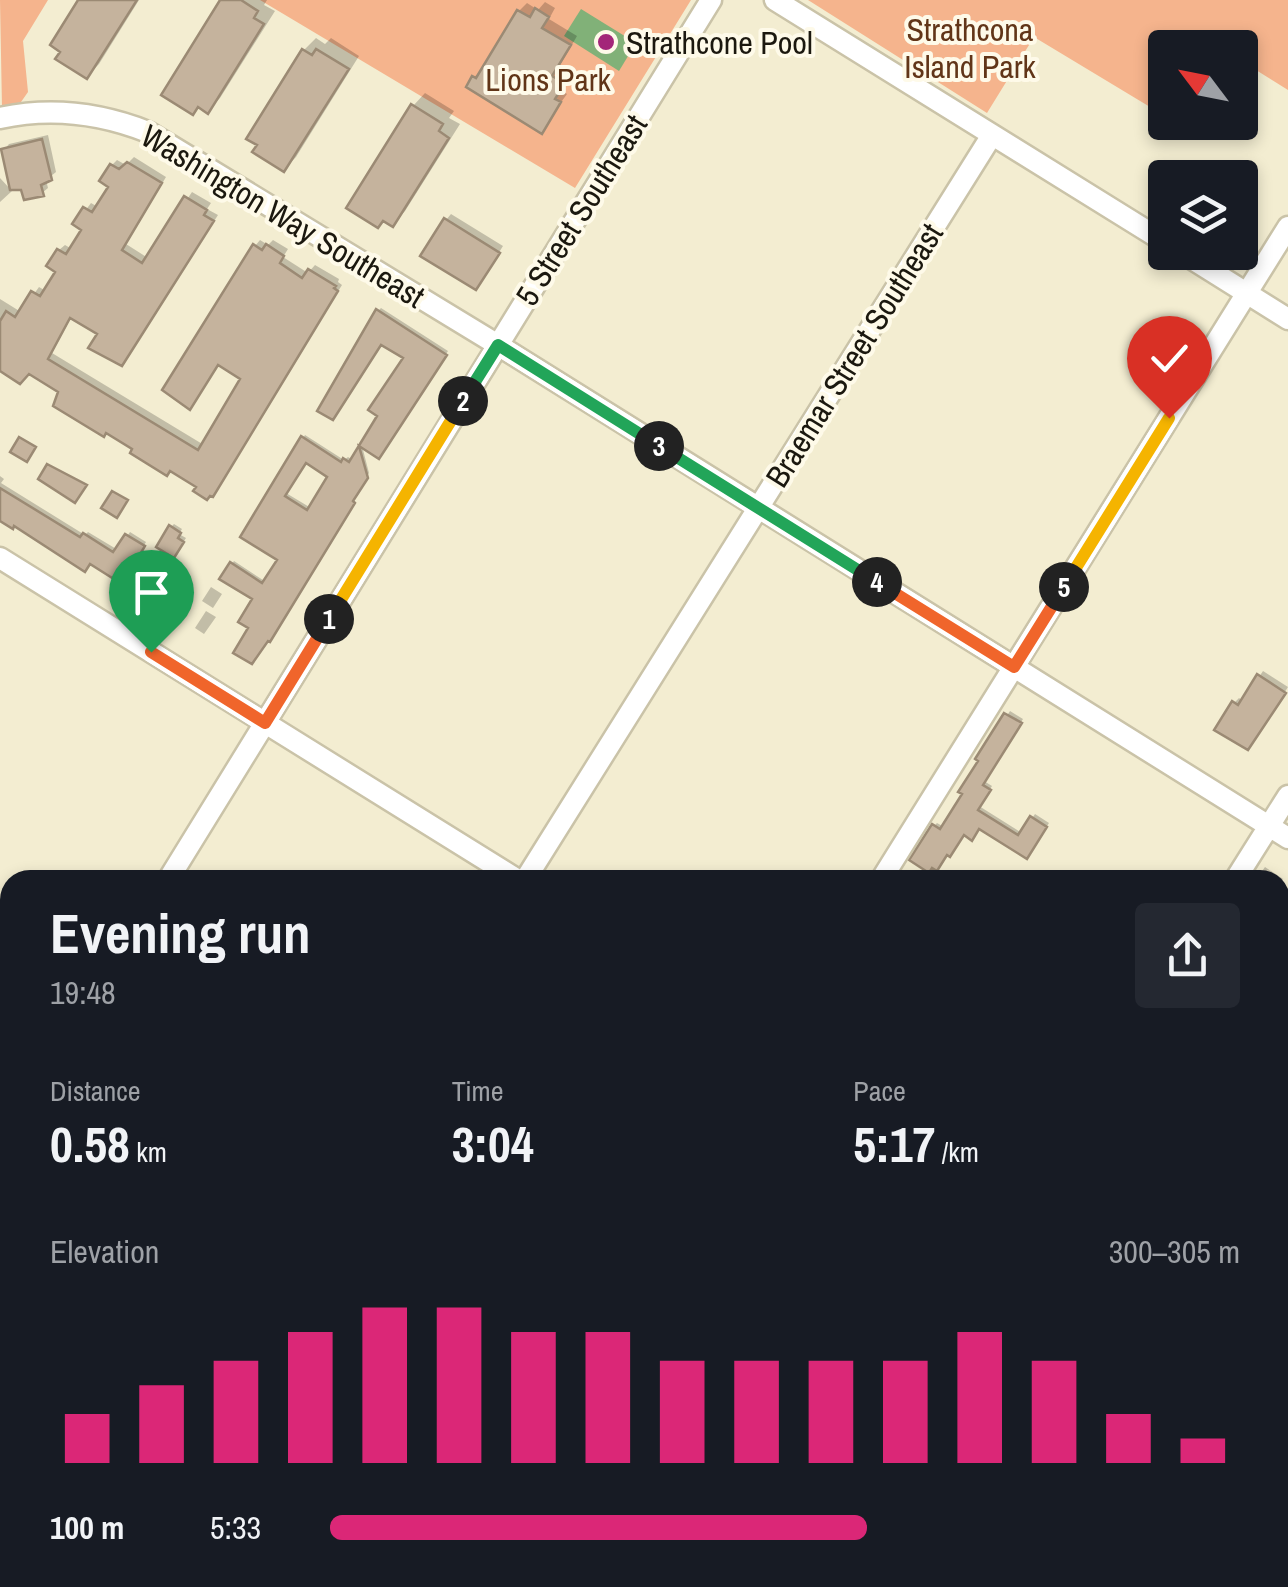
<!DOCTYPE html>
<html lang="en">
<head>
<meta charset="utf-8">
<style>
  body { margin:0; font-family:"Archivo Narrow",sans-serif; background:#242831; color:#f1f3f6; height:100vh; display:flex; flex-direction:column; font-size:38px; white-space:nowrap }
  * { box-sizing:border-box; margin:0 }
  p { font-size:32px; color:#9ea1a6 }
  .icon { flex:none; width:55px; height:55px; fill:none; stroke:currentColor; stroke-width:2; stroke-linecap:round; stroke-linejoin:round }
  .map { position:relative; flex:1; overflow:hidden }
  .details { position:absolute; left:0px; top:870px; width:1290px; height:718px; display:flex; flex-direction:column; background:#171b24; border-radius:30px 30px 0 0; box-shadow:0 5px 15px #0003 }
  .details>* { flex:none }
  .needle { width:65px; rotate:302deg }
  .tools { position:absolute; left:1148px; top:30px; display:grid; gap:20px }
  .tools a { display:grid; place-items:center; width:110px; height:110px; border-radius:10px; background:#171b24; box-shadow:0 5px 15px #0003; font-size:50px }
  .pin { position:absolute; display:grid; place-items:center; width:85px; height:85px; color:#fff; margin:-102px -42px; border-radius:50% 50% 50% 0; rotate:-45deg; box-shadow:0 0 10px #0007 }
  .pin .icon { rotate:45deg }
  .km { position:absolute; width:50px; height:50px; margin:-25px; border-radius:50%; background:#222; color:#fff; font-size:28px; line-height:50px; text-align:center }
  .round { display:grid; place-items:center; flex:none; width:105px; height:105px; border-radius:10px; background:#242831 }
  .overview { display:flex; align-items:center; justify-content:space-between; height:170px; padding:0 50px }
  h1 { font-size:55px; font-weight:800; line-height:75px }
  .metrics { display:grid; grid-template-columns:repeat(3,1fr); gap:15px; height:170px; padding:10px 50px }
  .metrics div { display:grid; align-content:center }
  .metrics b { font-size:50px; font-weight:800 }
  .metrics small { font-size:28px; font-weight:400 }
  .metrics p { font-size:28px }
  .chart { height:280px; padding:20px 50px }
  .chart p { display:flex; justify-content:space-between }
  .chart svg { width:100%; height:180px; margin-top:10px; stroke:#db2777; stroke-width:6 }
  ul { padding:0 50px; list-style:none; font-size:32px }
  li { display:grid; grid-template-columns:160px 120px 1fr; align-items:center; height:75px }
  li i { height:25px; border-radius:12px; background:#db2777 }
  .map>svg:first-child { display:block }
  .built { fill:#eae2bf }
  .green { fill:#f5b48d }
  .water { fill:#81b178 }
  .shadow { fill:#0003; fill-rule:evenodd }
  .building { fill:#c5b39d; stroke:#9b8a74; stroke-width:2.5; fill-rule:evenodd }
  .lines { fill:none; stroke-linecap:round; stroke-linejoin:round }
  .street-casing { stroke:#cac3a8; stroke-width:25 }
  .street { stroke:#fff; stroke-width:20 }
  .split-1-casing { stroke:#fff; stroke-width:20 }
  .split-2-casing { stroke:#fff; stroke-width:20 }
  .split-3-casing { stroke:#fff; stroke-width:20 }
  .split-4-casing { stroke:#fff; stroke-width:20 }
  .split-5-casing { stroke:#fff; stroke-width:20 }
  .split-6-casing { stroke:#fff; stroke-width:20 }
  .split-1 { stroke:#f0652b; stroke-width:12 }
  .split-2 { stroke:#f5b400; stroke-width:12 }
  .split-3 { stroke:#22a559; stroke-width:12 }
  .split-4 { stroke:#22a559; stroke-width:12 }
  .split-5 { stroke:#f0652b; stroke-width:12 }
  .split-6 { stroke:#f5b400; stroke-width:12 }
  .poi-dot { fill:#a32679; stroke:#fefae9; stroke-width:4 }
  .labels { text-anchor:middle; dominant-baseline:central; stroke-width:8; stroke-linejoin:round; paint-order:stroke }
  .park-label { font-size:32px; fill:#613518; stroke:#fefae9 }
  .poi-label { font-size:32px; fill:#1b180f; stroke:#fefae9; text-anchor:start }
  .street-label { font-size:32px; fill:#1b180f; stroke:#fefae9 }
</style>
</head>
<body>
<div class="map">
<svg width="1288" height="1587" viewBox="0 0 1288 1587">
  <rect width="100%" height="100%" fill="#f3edd1"/>
  <!-- built -->
  <path class="built" d="M445 1578H546L545 1587H444Z"/>
  <!-- green -->
  <path class="green" d="M0 0H48L23 41 28 92 21 102 2 108Z
    M260 0H691L575 188Z
    M808 0H1288V90L1240 60V48L1219 47 1213 44 1211 47 1165 48V116L1034 37 987 113Z"/>
  <!-- water -->
  <path class="water" d="M581 9 636 43 619 71 564 36Z"/>
  <!-- shadow -->
  <path class="shadow" d="M80 0H139L99 64 87 76Z
    M223 0H267L264 5 275 11 220 98 208 110Z
    M545 2 555 8 549 19 577 36 559 67 571 75 561 90 567 94 541 130 474 77 484 70 519 11 527 3 538 10Z
    M316 38 325 44 331 38 359 56 296 157 284 169 304 50Z
    M425 93 454 111 449 118 460 124 405 211 393 224 413 106Z
    M48 135 56 172 46 180 48 188 42 193 4 150 9 144Z
    M134 157 166 177 126 244 148 258 192 192 211 203 207 209 218 215 127 357 100 333 72 316 52 353 204 445 244 378 255 246 260 240 268 245 273 240 288 249 283 257 308 273 315 265 339 279 338 282 342 285 212 494 136 448 61 391 0 356V299L21 312 39 287 46 291 58 271 59 250 65 245 72 249 84 229 76 223 91 203 98 207 111 186 112 165 117 160 126 165Z
    M0 178 12 191 0 202Z
    M451 214 503 246 481 281 446 220Z
    M381 308 448 351 382 453 406 358 378 311Z
    M305 435 344 460 348 457 353 460 362 446 369 473 301 591 251 628 255 598 232 564 234 561 266 582 280 559 243 536ZM306 461 331 476 311 508 286 493Z
    M0 476 4 479 1 483 85 535 88 532 118 550 130 532 146 542 134 562 169 583 157 602 90 561 0 518Z
    M174 524 182 529 179 534 186 538 177 552 171 527Z
    M211 587 222 594 213 608 202 601Z
    M206 611 216 617 204 634 195 628Z
    M1263 671 1288 687 1252 743 1234 703 1239 698 1243 701Z
    M1010 711 1023 719 984 781 992 786 979 806 1022 833 1035 814 1049 823 1030 852 980 826 964 833 940 864 934 826 937 823 944 827 981 760 979 758Z
    M1265 867 1283 879 1280 883V880H1256Z
    M1280 979 1288 984V993L1280 998Z
    M1288 1187V1242L1280 1238V1200Z"/>
  <!-- building -->
  <path class="building" d="M78 0H137L87 79 55 59 60 52 50 45Z
    M220 0H241L258 11 254 18 264 24 208 114 198 107 193 115 161 95Z
    M535 8 549 17 542 28 571 45 552 76 565 83 555 99 561 102 542 134 466 87 472 76 476 78 517 10 530 17Z
    M302 49 312 55 316 49 349 69 284 172 252 152 257 145 246 139Z
    M411 104 443 124 439 131 449 138 393 227 383 221 378 228 346 208Z
    M42 139 52 180 41 185 44 196 24 200 21 190H10L1 149Z
    M127 162 162 183 122 250 142 263 184 196 207 210 204 215 214 221 122 366 88 348 97 334 70 318 48 359 198 450 240 379 218 365 190 410 162 390 253 244 262 250 266 244 284 256 280 263 302 278 308 269 336 286 334 288 338 291 213 497 210 496 207 500 193 491 196 487 170 471 167 476 130 453 132 449 106 433 104 437 53 406 58 392 29 374 20 384 0 371V321L6 311 15 317 31 291 40 296 55 272 46 266 57 249 66 254 81 230 72 224 83 207 92 212 108 187 99 181 110 164 119 169Z
    M444 218 500 253 476 290 420 256Z
    M376 309 447 355 379 459 359 446 368 478 353 501 355 503 270 642 268 641 252 664 233 653 248 628 238 622 252 599 219 579 230 562 262 583 277 560 240 537 301 436 341 462 343 458 349 462 377 416 368 410 403 358 381 345 333 420 317 411ZM306 463 327 477 307 510 285 496Z
    M19 437 36 447 27 462 10 452Z
    M47 464 87 485 75 503 38 479Z
    M0 488 80 537 83 533 113 552 125 534 145 546 133 566 167 587 155 608 146 602 142 608 122 596 128 588 90 564 85 572 14 526 13 529 0 521Z
    M112 491 128 500 117 518 101 508Z
    M169 525 181 533 178 538 184 542 174 558 156 547Z
    M1257 674 1286 693 1248 750 1214 730 1232 701 1238 705Z
    M1004 713 1022 723 983 785 991 790 978 810 1018 835 1030 816 1047 827 1027 859 979 829 972 841 964 835 950 857 947 855 937 871 932 868 929 873 909 860 932 824 940 829 962 794 958 792 978 761 975 759Z"/>
  <g class="lines">
    <!-- street casing -->
    <g class="street-casing">
      <path id="street" d="M775 0 1165 242
        M0 118C51 107 100 113 148 132L498 345 1288 838
        M1181 252 1288 319
        M0 558 518 880
        M168 880 711 0
        M525 880 992 135
        M881 880 1288 227
        M1235 880 1288 796
        M0 1079 10 1085
        M0 1204H10
        M1280 1379 1288 1366
        M798 1578 803 1587
        M28 1587V1578
        M304 1587V1578
        M571 1587V1578
        M1147 1587 1153 1578"/>
    </g>
    <!-- street -->
    <use href="#street" class="street"/>
  </g>
  <g class="lines">
    <!-- split-1 casing -->
    <g class="split-1-casing">
      <path id="split-1" d="M151 652 265 723 329 619"/>
    </g>
    <!-- split-2 casing -->
    <g class="split-2-casing">
      <path id="split-2" d="M329 619 463 401"/>
    </g>
    <!-- split-3 casing -->
    <g class="split-3-casing">
      <path id="split-3" d="M463 401 498 345 659 446"/>
    </g>
    <!-- split-4 casing -->
    <g class="split-4-casing">
      <path id="split-4" d="M659 446 877 582"/>
    </g>
    <!-- split-5 casing -->
    <g class="split-5-casing">
      <path id="split-5" d="M877 582 1014 667 1064 587"/>
    </g>
    <!-- split-6 casing -->
    <g class="split-6-casing">
      <path id="split-6" d="M1064 587 1169 418"/>
    </g>
    <!-- split-1 -->
    <use href="#split-1" class="split-1"/>
    <!-- split-2 -->
    <use href="#split-2" class="split-2"/>
    <!-- split-3 -->
    <use href="#split-3" class="split-3"/>
    <!-- split-4 -->
    <use href="#split-4" class="split-4"/>
    <!-- split-5 -->
    <use href="#split-5" class="split-5"/>
    <!-- split-6 -->
    <use href="#split-6" class="split-6"/>
  </g>
  <!-- markers -->
  <circle class="poi-dot" cx="606" cy="42" r="10"/>
  <g class="labels">
    <!-- park labels -->
    <g class="park-label">
      <text x="970" y="29">Strathcona<tspan x="970" dy="37">Island Park</tspan></text>
      <text x="548" y="79">Lions Park</text>
    </g>
    <!-- poi labels -->
    <g class="poi-label">
      <text x="626" y="42">Strathcone Pool</text>
    </g>
    <!-- street labels -->
    <g class="street-label">
      <text transform="translate(581 210) rotate(-58)">5 Street Southeast</text>
      <text transform="translate(283 216) rotate(31)">Washington Way Southeast</text>
      <text transform="translate(854 355) rotate(-58)">Braemar Street Southeast</text>
    </g>
  </g>
</svg>
<div class="tools">
<a><svg class="needle" viewBox="-14 -14 28 28"><path d="M0-13l5 13h-10z" fill="#e53935"/><path d="M0 13l5-13h-10z" fill="#9ea1a6"/></svg></a>
<a><svg class="icon" aria-label="layers" viewBox="0 0 24 24"><path d="M12 4l9 5-9 5-9-5zM3 14l9 5 9-5"/></svg></a>
</div>
<div class="pin" style="left:151px;top:652px;background:#1e9e55"><svg class="icon" aria-label="arrive" viewBox="0 0 24 24"><path d="M6 21V4h12l-3 4 3 4H6"/></svg></div>
<div class="pin" style="left:1169px;top:418px;background:#d93025"><svg class="icon" aria-label="check" viewBox="0 0 24 24"><path d="M5 12l5 5 9-10"/></svg></div>
<b class="km" style="left:329px;top:619px">1</b>
<b class="km" style="left:463px;top:401px">2</b>
<b class="km" style="left:659px;top:446px">3</b>
<b class="km" style="left:877px;top:582px">4</b>
<b class="km" style="left:1064px;top:587px">5</b>
<section class="details">
<div class="overview"><div><h1>Evening run</h1><p>19:48</p></div><a class="round"><svg class="icon" aria-label="share" viewBox="0 0 24 24"><path d="M12 15V3M7 8l5-5 5 5M5 13v7h14v-7"/></svg></a></div>
<div class="metrics">
<div><p>Distance</p><b>0.58<small> km</small></b></div>
<div><p>Time</p><b>3:04</b></div>
<div><p>Pace</p><b>5:17<small> /km</small></b></div>
</div>
<div class="chart"><p><span>Elevation</span>300–305 m</p>
<svg viewBox="0 0 160 44" preserveAspectRatio="none"><path d="M5 44V32M15 44V25M25 44V19M35 44V12M45 44V6M55 44V6M65 44V12M75 44V12M85 44V19M95 44V19M105 44V19M115 44V19M125 44V12M135 44V19M145 44V32M155 44V38"/></svg>
</div>
<ul>
<li><b>100 m</b>5:33<i style="width:59%"></i></li>
</ul>
</section>
</div>
</body>
</html>
